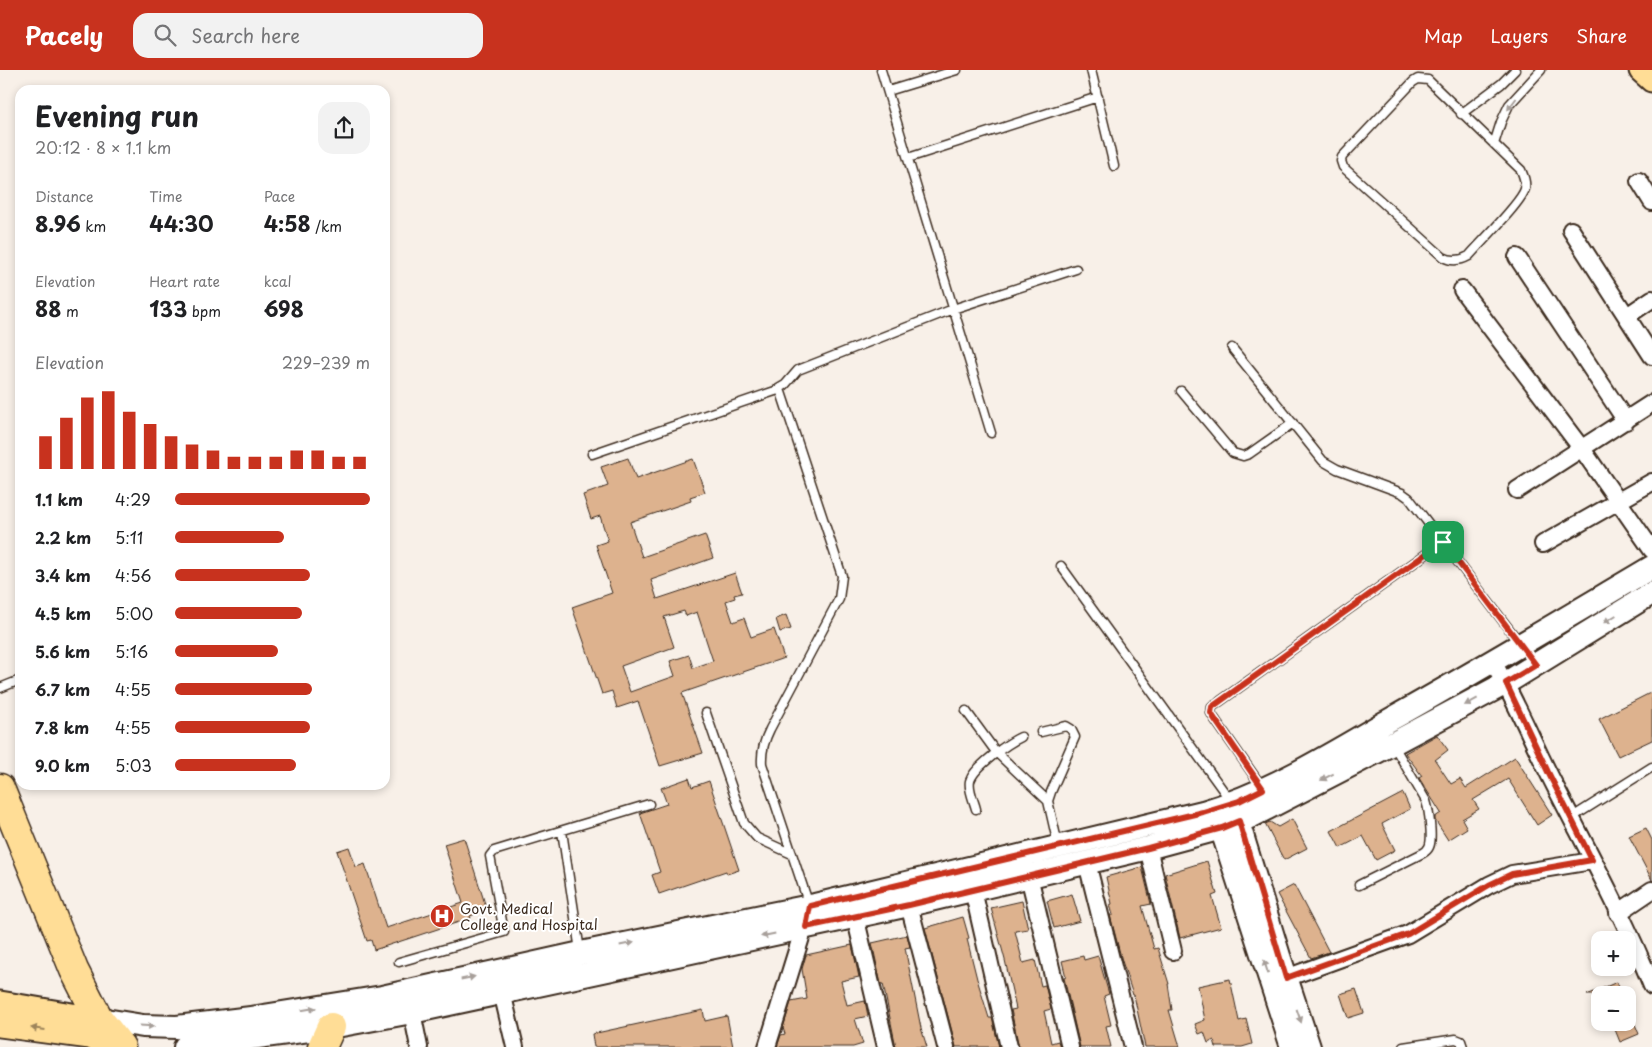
<!DOCTYPE html>
<html lang="en">
<head>
<meta charset="utf-8">
<style>
  body { margin:0; font-family:"Playpen Sans",sans-serif; background:#f2f2f2; color:#202124; height:100vh; display:flex; flex-direction:column; font-size:19px; white-space:nowrap }
  * { box-sizing:border-box; margin:0 }
  p { font-size:16px; color:#757577 }
  .icon { flex:none; width:28px; height:28px; fill:none; stroke:currentColor; stroke-width:2; stroke-linecap:round; stroke-linejoin:round }
  .map { position:relative; flex:1; overflow:hidden }
  .drawer { position:absolute; left:15px; top:15px; width:375px; height:705px; display:flex; flex-direction:column; background:#fff; border-radius:15px; box-shadow:0 2px 8px #0003 }
  .drawer>* { flex:none }
  .tools { position:absolute; left:1591px; top:861px; display:grid; gap:10px }
  .tools a { display:grid; place-items:center; width:45px; height:45px; border-radius:10px; background:#fff; box-shadow:0 2px 8px #0003; font-size:25px }
  .pin { position:absolute; display:grid; place-items:center; width:42px; height:42px; color:#fff; margin:-21px; border-radius:10px; box-shadow:0 2px 8px #0006 }
  .round { display:grid; place-items:center; flex:none; width:52px; height:52px; border-radius:15px; background:#f2f2f2 }
  .headline { display:flex; align-items:center; justify-content:space-between; height:85px; padding:0 20px }
  h1 { font-size:28px; font-weight:700; line-height:38px }
  .figures { display:grid; grid-template-columns:repeat(3,1fr); gap:8px; height:85px; padding:5px 20px }
  .figures div { display:grid; align-content:center }
  .figures b { font-size:21px; font-weight:700 }
  .figures small { font-size:14px; font-weight:400 }
  .figures p { font-size:14px }
  .chart { height:140px; padding:10px 20px }
  .chart p { display:flex; justify-content:space-between }
  .chart svg { width:100%; height:90px; margin-top:5px; stroke:#c8321e; stroke-width:6 }
  ul { padding:0 20px; list-style:none; font-size:16px }
  li { display:grid; grid-template-columns:80px 60px 1fr; align-items:center; height:38px }
  li i { height:12px; border-radius:6px; background:#c8321e }
  header { display:flex; align-items:center; gap:30px; box-sizing:border-box; height:70px; padding:0 25px; background:#c8321e; color:#fff }
  header strong { font-size:24px }
  nav { display:flex; gap:28px; margin-inline-start:auto; font-size:18px }
  .search { width:350px; height:45px; background:#f2f2f2; display:flex; align-items:center; gap:12px; box-sizing:border-box; padding:0 18px; border-radius:15px; color:#757577; font-size:19px }
  .map>svg:first-child { display:block }
  .building { fill:#ddb28e; stroke:#3b2a1e; fill-rule:evenodd }
  .lines { fill:none; stroke-linecap:round; stroke-linejoin:round }
  .lane-casing { stroke:#3b2a1e; stroke-width:11 }
  .street-casing { stroke:#3b2a1e; stroke-width:20 }
  .secondary-casing { stroke:#3b2a1e; stroke-width:26 }
  .primary-casing { stroke:#3b2a1e; stroke-width:29 }
  .highway-casing { stroke:#3b2a1e; stroke-width:31 }
  .lane { stroke:#fff; stroke-width:8 }
  .street { stroke:#fff; stroke-width:16 }
  .secondary { stroke:#fff; stroke-width:22 }
  .primary { stroke:#ffdd96; stroke-width:25 }
  .highway { stroke:#ffdd96; stroke-width:28 }
  .oneway { fill:#a79f9a }
  .oneway2 { fill:#9d845a }
  .route-casing { stroke:#fff; stroke-width:10 }
  .route { stroke:#c8321e; stroke-width:6 }
  .labels { text-anchor:middle; dominant-baseline:central; stroke-width:4; stroke-linejoin:round; paint-order:stroke }
  .poi-label { font-size:14px; fill:#3b2a1e; stroke:#fff; text-anchor:start }
</style>
</head>
<body>
<header>
<strong>Pacely</strong>
<div class="search"><svg class="icon" aria-label="search" viewBox="0 0 24 24"><circle cx="10" cy="10" r="6"/><path d="M15 15l6 6"/></svg>Search here</div>
<nav><a>Map</a><a>Layers</a><a>Share</a></nav>
</header>
<div class="map">
<svg width="1652" height="977" viewBox="0 0 1652 977">
  <rect width="100%" height="100%" fill="#f8f0e8"/>
  <filter id="ink" filterUnits="userSpaceOnUse"><feTurbulence type="fractalNoise" baseFrequency=".02" numOctaves="2"/><feDisplacementMap in="SourceGraphic" scale="10" xChannelSelector="R" yChannelSelector="G"/><feConvolveMatrix kernelMatrix="1 2 1 2 8 2 1 2 1" color-interpolation-filters="sRGB"/></filter>
  <g filter="url(#ink)">
    <!-- building -->
    <path class="building" d="M628 388 636 409 693 389 705 422 690 427 691 431 630 452 642 487 705 465 713 488 651 510 657 529 735 503 742 523 734 525 735 528 726 531 733 552 744 548 751 567 774 559 784 588 682 623 703 683 660 696 638 631 617 638 612 621 602 624 572 537 612 523 596 475 608 471 600 446 591 449 583 425 608 416 601 397ZM684 541 686 546 697 542 713 591 693 598 689 585 670 591 675 606 630 622 621 596 674 577 664 547Z
      M786 545 791 559 780 562 776 549Z
      M1652 622V670L1618 686 1599 649Z
      M1437 665 1448 680 1435 690 1451 714 1460 709 1466 718 1515 687 1552 745 1537 755 1508 709 1473 730 1479 739 1462 749 1467 758 1448 770 1435 750V747L1441 743 1419 708 1422 706 1405 683Z
      M689 708 692 717 709 711 739 800 727 804 726 801 659 824 652 805 660 802 640 743 667 734 661 718Z
      M1403 723 1410 739 1382 754 1395 780 1376 790 1363 766 1340 778 1331 761Z
      M1292 749 1307 778 1284 790 1265 754 1270 752 1278 757Z
      M1646 758 1652 770V810L1629 766Z
      M464 768 487 840 470 846 471 848 374 880 371 870 367 871 337 781 349 777 356 797 365 794 386 858 463 833 444 774Z
      M1207 791 1217 824 1212 826 1221 857 1180 868 1165 804Z
      M1142 797 1151 834 1142 836 1154 879 1158 878 1169 914H1168L1172 940H1169L1180 977H1145L1134 925H1133L1122 891 1110 845H1113L1110 835 1112 834 1106 807Z
      M1294 815 1329 882 1311 888 1277 824Z
      M1072 824 1080 851 1054 858 1047 831Z
      M1022 831 1028 859 1015 861 1023 893 1035 890 1041 916 1045 915 1051 939 1044 941 1051 973 1058 971 1060 977H1019L1011 940 1016 939 1005 890 991 838Z
      M963 847 969 868 967 869 977 909 989 948H992L999 977H956L925 858Z
      M907 865 910 877 905 878 921 958 927 977H896L883 914H881L872 873Z
      M852 875 859 907 841 911 847 935 865 931 868 946 855 949 863 974 853 977H777L781 965 785 964 783 958 791 932 807 929 802 899 806 885Z
      M1083 886 1084 890 1098 886 1109 924 1104 926 1111 955 1106 956 1111 977H1080L1064 908 1066 907 1062 891Z
      M1230 909 1239 951 1246 949 1252 974 1242 977H1216L1214 970 1208 973 1204 962 1199 964 1195 954 1205 950 1198 916Z
      M1617 912 1622 925H1587Z
      M1356 919 1364 943 1348 948 1340 924Z
      M703 940 705 951 727 946 733 977H594L592 964Z
      M1612 952H1634L1639 964 1620 972Z"/>
    <g class="lines">
      <!-- lane casing -->
      <g class="lane-casing">
        <path id="lane" d="M881 0 991 363
          M1091 0 1114 96
          M1418 9 1428 10 1521 100C1524 107 1526 112 1525 119 1521 133 1480 173 1469 186 1460 191 1452 192 1443 187L1343 97 1341 91 1342 87 1413 12Z
          M888 21 957 0
          M1461 44 1501 14 1515 0
          M1494 74 1501 52 1509 35 1541 0
          M908 88 1098 27
          M1232 278 1323 391 1337 399 1402 423 1409 428 1535 593
          M780 319 842 506 839 529 770 659C764 671 761 681 762 694L809 835
          M1181 321 1233 383 1243 386 1249 384 1293 353
          M592 384 775 321 785 315 798 300 953 239 1076 199
          M1061 496 1230 730
          M0 618 20 610
          M966 641 996 682 1048 731
          M706 643 744 753 757 768 792 784
          M1041 662 1066 656 1071 659 1075 667 1051 722 1048 731 1058 775
          M1262 717 1214 648 1211 643 1212 637 1443 472
          M976 739C974 731 968 719 970 711 974 697 1008 673 1021 667
          M1571 748 1652 697
          M562 761 580 881
          M1359 815 1423 783C1425 782 1428 779 1429 777 1433 769 1429 740 1426 731L1394 676
          M399 892 504 862 490 786 494 781 649 734
          M1403 977 1456 969 1461 971 1463 977"/>
      </g>
      <!-- street casing -->
      <g class="street-casing">
        <path id="street" d="M1639 111 1652 132
          M1571 160 1652 286
          M1517 187 1626 351
          M1462 220 1582 379 1652 480
          M1627 246 1652 229
          M1517 420 1652 333
          M1543 474 1652 412
          M1493 592C1517 632 1534 676 1556 718 1589 783 1625 848 1652 916
          M1148 778 1173 881
          M1087 793 1133 977
          M1029 806 1070 977
          M973 820 1009 977
          M909 835 946 977
          M1618 843 1652 820
          M855 846 886 977
          M1286 908 1408 864 1489 815 1512 804 1592 791
          M502 922 515 977
          M412 942 419 977
          M767 977 807 848"/>
      </g>
      <!-- secondary casing -->
      <g class="secondary-casing">
        <path id="secondary" d="M1234 739 1279 886 1309 977
          M1217 745 1292 977
          M99 949 143 956 177 957 251 948 382 927 581 883 815 835 1203 742C1268 723 1328 686 1386 652 1476 602 1564 549 1652 497
          M185 977 331 957 412 942 909 835 1148 778 1222 758 1252 746 1392 674 1506 613 1652 523"/>
      </g>
      <!-- primary casing -->
      <g class="primary-casing">
        <path id="primary" d="M1642 0 1652 9
          M0 934 78 947 99 949
          M0 954 90 966 119 977"/>
      </g>
      <!-- highway casing -->
      <g class="highway-casing">
        <path id="highway" d="M0 718 74 900 99 949 121 977
          M322 977 331 957"/>
      </g>
      <!-- lane -->
      <use href="#lane" class="lane"/>
      <!-- street -->
      <use href="#street" class="street"/>
      <!-- secondary -->
      <use href="#secondary" class="secondary"/>
      <!-- primary -->
      <use href="#primary" class="primary"/>
      <!-- highway -->
      <use href="#highway" class="highway"/>
    </g>
    <!-- one-way arrows -->
    <defs><path id="oneway-solid" d="M-6-.8H1V-3.2L6.5 0L1 3.2V.8H-6Z" transform="scale(1.25)"/></defs>
    <g class="oneway">
      <use href="#oneway-solid" transform="translate(1512 34) rotate(127)"/>
      <use href="#oneway-solid" transform="translate(1610 549) rotate(148)"/>
      <use href="#oneway-solid" transform="translate(1471 632) rotate(152)"/>
      <use href="#oneway-solid" transform="translate(1327 707) rotate(153)"/>
      <use href="#oneway-solid" transform="translate(768 865) rotate(168)"/>
      <use href="#oneway-solid" transform="translate(627 874) rotate(-11)"/>
      <use href="#oneway-solid" transform="translate(1266 897) rotate(-108)"/>
      <use href="#oneway-solid" transform="translate(468 908) rotate(-12)"/>
      <use href="#oneway-solid" transform="translate(309 939) rotate(-9)"/>
      <use href="#oneway-solid" transform="translate(1299 946) rotate(71)"/>
      <use href="#oneway-solid" transform="translate(147 956) rotate(3)"/>
    </g>
    <use class="oneway2" href="#oneway-solid" transform="translate(38 959) rotate(-172)"/>
  </g>
  <g class="lines" filter="url(#ink)">
    <!-- route casing -->
    <g class="route-casing">
      <path id="route" d="M1443 472 1536 595 1506 613 1548 702 1592 790 1512 804 1489 815 1408 864 1286 908 1239 751 1222 758 1148 778 909 835 806 857 810 836 1203 742 1239 731 1263 719 1214 648 1211 643 1212 637Z"/>
    </g>
    <!-- route -->
    <use href="#route" class="route"/>
  </g>
  <!-- icons -->
  <defs>
    <g id="hospital-disc" transform="scale(1.25)"><circle r="9.5" fill="#c8321e" stroke="#fff"/><path d="M-5-5h3v3.5h4V-5h3V5h-3V1.5h-4V5h-3Z" fill="#fff"/></g>
  </defs>
  <g fill-rule="evenodd">
    <use href="#hospital-disc" x="442" y="846"/>
  </g>
  <g class="labels">
    <!-- poi labels -->
    <g class="poi-label">
      <text x="460" y="838">Govt. Medical<tspan x="460" dy="16">College and Hospital</tspan></text>
    </g>
  </g>
</svg>
<div class="tools">
<a>+</a>
<a>−</a>
</div>
<div class="pin" style="left:1443px;top:472px;background:#1e9e55"><svg class="icon" aria-label="arrive" viewBox="0 0 24 24"><path d="M6 21V4h12l-3 4 3 4H6"/></svg></div>
<section class="drawer">
<div class="headline"><div><h1>Evening run</h1><p>20:12 · 8 × 1.1 km</p></div><a class="round"><svg class="icon" aria-label="share" viewBox="0 0 24 24"><path d="M12 15V3M7 8l5-5 5 5M5 13v7h14v-7"/></svg></a></div>
<div class="figures">
<div><p>Distance</p><b>8.96<small> km</small></b></div>
<div><p>Time</p><b>44:30</b></div>
<div><p>Pace</p><b>4:58<small> /km</small></b></div>
</div>
<div class="figures">
<div><p>Elevation</p><b>88<small> m</small></b></div>
<div><p>Heart rate</p><b>133<small> bpm</small></b></div>
<div><p>kcal</p><b>698</b></div>
</div>
<div class="chart"><p><span>Elevation</span>229–239 m</p>
<svg viewBox="0 0 160 44" preserveAspectRatio="none"><path d="M5 44V28M15 44V19M25 44V9M35 44V6M45 44V16M55 44V22M65 44V28M75 44V32M85 44V35M95 44V38M105 44V38M115 44V38M125 44V35M135 44V35M145 44V38M155 44V38"/></svg>
</div>
<ul>
<li><b>1.1 km</b>4:29<i style="width:100%"></i></li>
<li><b>2.2 km</b>5:11<i style="width:56%"></i></li>
<li><b>3.4 km</b>4:56<i style="width:69%"></i></li>
<li><b>4.5 km</b>5:00<i style="width:65%"></i></li>
<li><b>5.6 km</b>5:16<i style="width:53%"></i></li>
<li><b>6.7 km</b>4:55<i style="width:70%"></i></li>
<li><b>7.8 km</b>4:55<i style="width:69%"></i></li>
<li><b>9.0 km</b>5:03<i style="width:62%"></i></li>
</ul>
</section>
</div>
</body>
</html>
